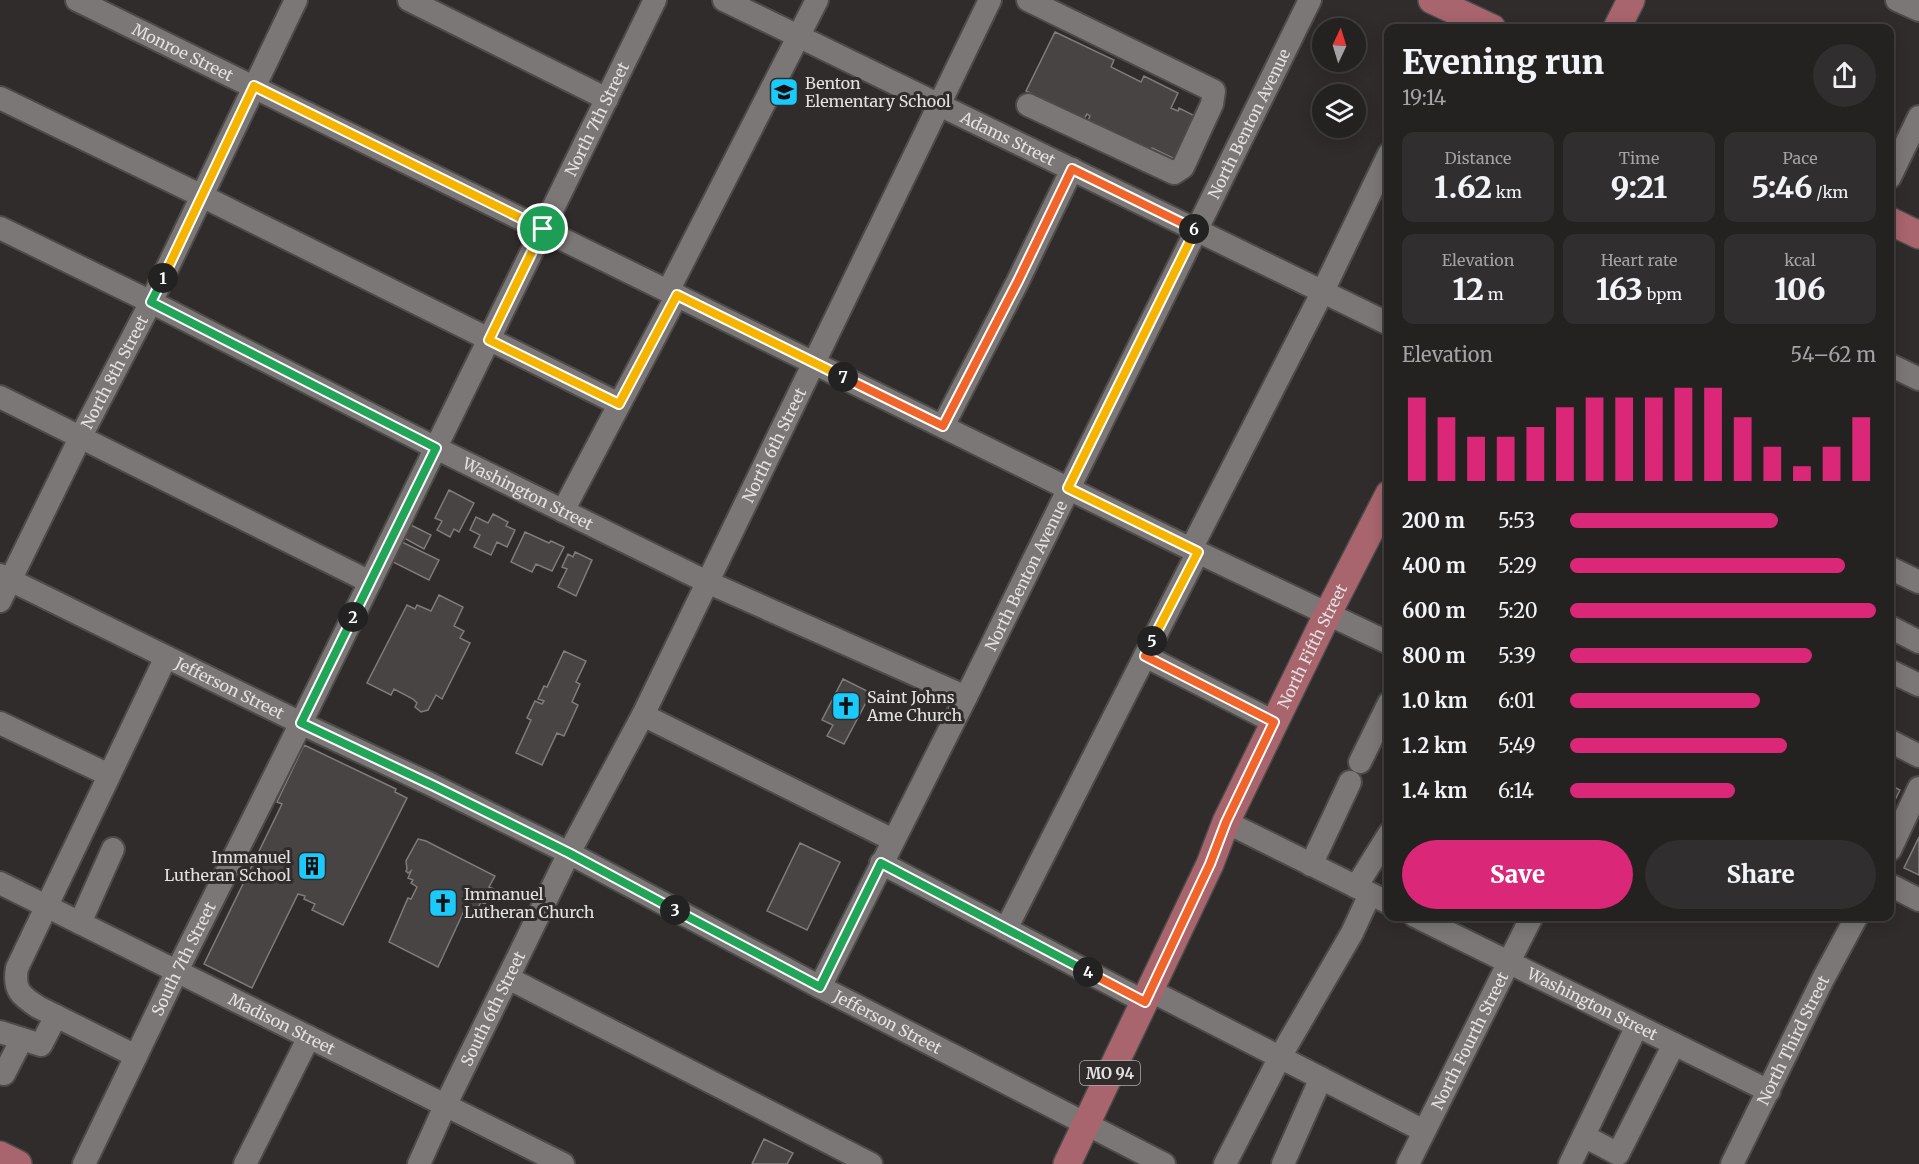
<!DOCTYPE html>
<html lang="en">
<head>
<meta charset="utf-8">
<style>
  body { margin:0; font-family:Merriweather,serif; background:#302e2e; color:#f1f3f6; height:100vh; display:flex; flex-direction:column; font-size:22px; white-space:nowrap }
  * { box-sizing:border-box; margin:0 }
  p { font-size:20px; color:#a3a3a5 }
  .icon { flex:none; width:33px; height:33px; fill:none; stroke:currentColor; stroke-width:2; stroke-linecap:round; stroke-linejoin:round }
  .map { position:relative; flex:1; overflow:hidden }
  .sheet { position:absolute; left:1384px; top:24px; width:510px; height:897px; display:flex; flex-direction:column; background:#242121; border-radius:12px; box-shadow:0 3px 15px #0003,0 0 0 2px #413e3f }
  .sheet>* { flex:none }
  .needle { width:39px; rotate:4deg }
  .fabs { position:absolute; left:1312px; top:18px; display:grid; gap:12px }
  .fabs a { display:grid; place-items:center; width:54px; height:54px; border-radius:50%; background:#242121; box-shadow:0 3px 15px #0003,0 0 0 2px #413e3f; font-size:30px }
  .pin { position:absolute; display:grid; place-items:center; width:51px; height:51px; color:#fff; margin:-26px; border:3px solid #fff; border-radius:50%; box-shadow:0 2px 6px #0007 }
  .km { position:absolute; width:30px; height:30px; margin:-15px; border-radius:50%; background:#222; color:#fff; font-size:16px; line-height:30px; text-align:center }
  .round { display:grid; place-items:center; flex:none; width:63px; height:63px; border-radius:32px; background:#302e2e }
  .head { display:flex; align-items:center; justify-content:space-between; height:102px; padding:0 18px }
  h1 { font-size:33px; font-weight:800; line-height:45px }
  .stats { display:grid; grid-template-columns:repeat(3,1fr); gap:9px; height:102px; padding:6px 18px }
  .stats div { display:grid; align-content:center; border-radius:12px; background:#302e2e; text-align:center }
  .stats b { font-size:30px; font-weight:800 }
  .stats small { font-size:16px; font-weight:400 }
  .stats p { font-size:16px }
  .chart { height:168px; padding:12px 18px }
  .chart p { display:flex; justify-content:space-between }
  .chart svg { width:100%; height:108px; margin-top:6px; stroke:#db2777; stroke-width:6 }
  .cta { display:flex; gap:12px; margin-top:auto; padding:12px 18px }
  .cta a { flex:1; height:69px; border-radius:36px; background:#db2777; color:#fff; font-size:24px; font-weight:800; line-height:69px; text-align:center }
  .cta a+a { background:#302e2e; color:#f1f3f6 }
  ul { padding:0 18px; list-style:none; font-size:20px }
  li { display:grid; grid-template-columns:96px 72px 1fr; align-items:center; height:45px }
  li i { height:15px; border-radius:8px; background:#db2777 }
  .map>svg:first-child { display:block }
  .building { fill:#484444; stroke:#7f7b7b; stroke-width:1.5 }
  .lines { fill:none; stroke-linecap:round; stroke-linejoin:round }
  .minor-casing { stroke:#4d4a4a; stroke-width:26 }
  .major-casing { stroke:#4d4a4a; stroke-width:30 }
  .minor { stroke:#7b7777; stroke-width:22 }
  .major { stroke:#a8656d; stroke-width:27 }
  .split-1-casing { stroke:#fff; stroke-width:12 }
  .split-2-casing { stroke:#fff; stroke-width:12 }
  .split-3-casing { stroke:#fff; stroke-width:12 }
  .split-4-casing { stroke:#fff; stroke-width:12 }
  .split-5-casing { stroke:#fff; stroke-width:12 }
  .split-6-casing { stroke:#fff; stroke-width:12 }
  .split-7-casing { stroke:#fff; stroke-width:12 }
  .split-8-casing { stroke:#fff; stroke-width:12 }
  .split-1 { stroke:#f5b400; stroke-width:8 }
  .split-2 { stroke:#22a559; stroke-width:8 }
  .split-3 { stroke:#22a559; stroke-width:8 }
  .split-4 { stroke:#22a559; stroke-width:8 }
  .split-5 { stroke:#f0652b; stroke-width:8 }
  .split-6 { stroke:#f5b400; stroke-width:8 }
  .split-7 { stroke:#f0652b; stroke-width:8 }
  .split-8 { stroke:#f5b400; stroke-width:8 }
  .labels { text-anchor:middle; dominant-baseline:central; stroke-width:6; stroke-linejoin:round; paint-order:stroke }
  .shield { fill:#302c2c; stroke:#adabab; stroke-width:1.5 }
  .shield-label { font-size:15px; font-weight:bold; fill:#e3e1e1 }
  .street-label { font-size:16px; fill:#e3e1e1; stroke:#302c2c }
  .poi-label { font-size:16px; fill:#e3e1e1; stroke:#302c2c; text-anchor:start }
</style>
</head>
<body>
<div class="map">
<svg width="1919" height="1164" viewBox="0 0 1919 1164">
  <rect width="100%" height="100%" fill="#302c2c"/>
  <!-- building -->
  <path class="building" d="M1055 32 1114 60 1111 67 1141 82 1144 76 1178 93 1171 108 1178 111 1179 108 1195 116 1175 159 1152 148 1150 151 1086 124 1090 116 1087 114 1084 119 1026 91Z
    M449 490 474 503 459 532 454 529 450 537 437 530 442 521 435 518Z
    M493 514 508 522 506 526 515 530 507 547 497 542 491 555 474 547 480 535 470 530 476 517 488 523Z
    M411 525 431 535 424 549 404 538Z
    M525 532 549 543 551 541 564 547 552 571 536 564 532 572 511 562Z
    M402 542 439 560 429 580 393 562Z
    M575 552 592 560 576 596 558 587 567 569 562 567 568 554 573 557Z
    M439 595 463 607 454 626 464 631 460 638 470 643 442 699 436 695 428 710 421 712 415 707 417 703 413 699 394 689 391 695 367 683 407 605 415 609 417 605 431 611Z
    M564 651 586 661 576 682 580 684 572 702 578 705 564 736 557 733 542 765 516 753 531 720 527 718 535 701 542 704 544 701 538 699 544 686 547 687Z
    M843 679 871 693 844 744 827 736 833 725 822 720Z
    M304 745 396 789 395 792 407 798 343 925 312 910 315 904 304 899 305 896 298 894 252 988 204 964 282 804 277 802Z
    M1890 785 1900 790 1890 810Z
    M1919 837V875L1904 868Z
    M418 839 426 841 495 876 489 887 494 889 485 904 481 902 474 916 464 911 438 967 389 942 408 898 411 899 417 887 411 883 413 880 408 878 411 871 408 873 406 871 407 869 406 861Z
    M800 843 840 862 807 930 767 911Z
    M764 1139 793 1153 787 1164H752Z"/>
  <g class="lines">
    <!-- minor casing -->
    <g class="minor-casing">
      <g id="minor">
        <path id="s1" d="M77 0 1191 549 1389 643"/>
        <path d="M409 0 607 99"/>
        <path id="s2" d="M724 0 1389 324"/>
        <path d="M1028 0 1214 91 1212 104 1183 167 1174 173 1028 105"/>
        <path d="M1897 0 1919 10"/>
        <path d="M0 98 202 196 619 404"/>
        <path d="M1890 177 1919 117"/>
        <path id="s3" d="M0 228 151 302 436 448 707 582 966 697"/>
        <path d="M668 291 817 0"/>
        <path d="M1890 365 1919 379"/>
        <path d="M0 397 370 582"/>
        <path d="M943 426 1018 281 1072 169"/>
        <path d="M563 511 677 295"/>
        <path d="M1191 549 1323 291 1389 154"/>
        <path d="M1890 568 1919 582"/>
        <path id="s4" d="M0 575 315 730 428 783 569 853 820 987 1164 1164"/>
        <path id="s5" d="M0 601 81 436 151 302 296 0"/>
        <path d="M1890 627 1919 642"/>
        <path d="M1145 656 1274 722"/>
        <path d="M1890 671 1919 685"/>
        <path d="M643 715 893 840"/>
        <path d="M0 723 109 775"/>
        <path d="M1890 741 1919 756"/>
        <path d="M1360 762 1389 703"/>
        <path d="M1226 822 1389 903"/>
        <path d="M1890 850 1919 788"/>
        <path d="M881 863 1145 1002"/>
        <path d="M1311 865 1350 782"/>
        <path id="s6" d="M0 883 563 1164"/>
        <path d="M1890 885 1919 900"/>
        <path d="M1356 887 1389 834"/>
        <path id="s7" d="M1415 916 1769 1091"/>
        <path d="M80 923 113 849"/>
        <path d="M1006 929 1198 552"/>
        <path d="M508 978 871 1164"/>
        <path id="s8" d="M820 987 966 697 1310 0"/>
        <path d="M1151 991 1424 1131"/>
        <path d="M0 1032 41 1045 56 1016"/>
        <path d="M136 1056 38 1007C21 996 13 990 17 968L166 657"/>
        <path d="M0 1073 4 1074 22 1039"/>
        <path d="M1584 1136 1618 1154 1674 1044"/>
        <path id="s9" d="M84 1164 177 971 301 723 655 0"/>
        <path d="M245 1164 309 1037"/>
        <path id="s10" d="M419 1164 445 1106 569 853 643 715 990 0"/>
        <path d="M1225 1164 1280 1057 1352 933 1370 894"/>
        <path d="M1283 1164 1321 1078"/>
        <path id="s11" d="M1408 1164 1532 916"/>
        <path d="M1570 1164 1637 1026"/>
        <path id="s12" d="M1732 1164 1823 979 1857 916"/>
      </g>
    </g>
    <!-- major casing -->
    <g class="major-casing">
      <g id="major">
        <path d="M1432 0 1492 28"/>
        <path d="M1617 28 1631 0"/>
        <path d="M1890 221 1919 235"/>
        <path d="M0 1155 18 1164"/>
        <path id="s13" d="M1067 1164 1210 864 1226 822 1328 613 1389 494"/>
      </g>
    </g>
    <!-- minor -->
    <use href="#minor" class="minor"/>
    <!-- major -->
    <use href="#major" class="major"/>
  </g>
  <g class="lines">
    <!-- split-1 casing -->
    <g class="split-1-casing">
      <path id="split-1" d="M163 278 254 86 543 229"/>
    </g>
    <!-- split-2 casing -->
    <g class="split-2-casing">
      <path id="split-2" d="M163 278 151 302 436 448 353 617"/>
    </g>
    <!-- split-3 casing -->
    <g class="split-3-casing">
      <path id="split-3" d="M353 617 301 723 434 786 569 853 675 910"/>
    </g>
    <!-- split-4 casing -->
    <g class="split-4-casing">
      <path id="split-4" d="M675 910 820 987 881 863 1088 972"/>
    </g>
    <!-- split-5 casing -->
    <g class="split-5-casing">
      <path id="split-5" d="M1088 972 1145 1002 1210 864 1226 822 1274 722 1145 656 1152 641"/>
    </g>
    <!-- split-6 casing -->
    <g class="split-6-casing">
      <path id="split-6" d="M1152 641 1198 552 1068 488 1191 239 1196 230 1194 229"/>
    </g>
    <!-- split-7 casing -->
    <g class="split-7-casing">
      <path id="split-7" d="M843 377 943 426 1018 281 1072 169 1194 229"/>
    </g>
    <!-- split-8 casing -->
    <g class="split-8-casing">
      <path id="split-8" d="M543 229 489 340 619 404 677 295 843 377"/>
    </g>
    <!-- split-1 -->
    <use href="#split-1" class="split-1"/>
    <!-- split-2 -->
    <use href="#split-2" class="split-2"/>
    <!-- split-3 -->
    <use href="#split-3" class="split-3"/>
    <!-- split-4 -->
    <use href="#split-4" class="split-4"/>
    <!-- split-5 -->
    <use href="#split-5" class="split-5"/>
    <!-- split-6 -->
    <use href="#split-6" class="split-6"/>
    <!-- split-7 -->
    <use href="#split-7" class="split-7"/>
    <!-- split-8 -->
    <use href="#split-8" class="split-8"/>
  </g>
  <!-- icons -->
  <defs>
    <g id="school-square" transform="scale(1.5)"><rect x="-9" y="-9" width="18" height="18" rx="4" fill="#1acafc" stroke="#302c2c"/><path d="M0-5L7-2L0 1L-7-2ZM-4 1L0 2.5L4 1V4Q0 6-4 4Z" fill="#111"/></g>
    <g id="church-square" transform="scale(1.5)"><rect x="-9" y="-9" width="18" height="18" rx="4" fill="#1acafc" stroke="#302c2c"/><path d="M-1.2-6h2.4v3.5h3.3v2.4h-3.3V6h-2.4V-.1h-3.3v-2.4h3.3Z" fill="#111"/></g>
    <g id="building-square" transform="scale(1.5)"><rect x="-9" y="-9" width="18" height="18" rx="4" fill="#1acafc" stroke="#302c2c"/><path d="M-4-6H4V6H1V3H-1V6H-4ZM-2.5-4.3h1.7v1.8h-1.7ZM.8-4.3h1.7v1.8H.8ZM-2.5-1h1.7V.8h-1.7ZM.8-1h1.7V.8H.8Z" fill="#111"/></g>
  </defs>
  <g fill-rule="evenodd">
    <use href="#school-square" x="784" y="92"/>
    <use href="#church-square" x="846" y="706"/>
    <use href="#building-square" x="312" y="866"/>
    <use href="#church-square" x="443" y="903"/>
  </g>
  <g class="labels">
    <!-- shield labels -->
    <rect class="shield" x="1080" y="1061" width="60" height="24" rx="4.5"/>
    <g class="shield-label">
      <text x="1110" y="1073">MO 94</text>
    </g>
    <!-- street labels -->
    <g class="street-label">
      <text stroke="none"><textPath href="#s1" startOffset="118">Monroe Street</textPath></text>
      <text stroke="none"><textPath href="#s9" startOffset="1164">North 7th Street</textPath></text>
      <text stroke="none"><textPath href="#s8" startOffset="964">North Benton Avenue</textPath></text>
      <text stroke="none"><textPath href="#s2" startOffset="316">Adams Street</textPath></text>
      <text stroke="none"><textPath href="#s5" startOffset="256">North 8th Street</textPath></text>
      <text stroke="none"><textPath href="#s10" startOffset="802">North 6th Street</textPath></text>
      <text stroke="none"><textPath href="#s3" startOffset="591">Washington Street</textPath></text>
      <text stroke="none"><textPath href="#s8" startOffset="460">North Benton Avenue</textPath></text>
      <text stroke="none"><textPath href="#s13" startOffset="573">North Fifth Street</textPath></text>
      <text stroke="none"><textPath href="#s4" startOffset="256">Jefferson Street</textPath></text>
      <text stroke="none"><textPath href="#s9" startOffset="228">South 7th Street</textPath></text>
      <text stroke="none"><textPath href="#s7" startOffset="198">Washington Street</textPath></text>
      <text stroke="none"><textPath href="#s10" startOffset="172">South 6th Street</textPath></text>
      <text stroke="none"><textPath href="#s4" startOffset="994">Jefferson Street</textPath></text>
      <text stroke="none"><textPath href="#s6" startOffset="315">Madison Street</textPath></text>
      <text stroke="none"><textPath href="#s11" startOffset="138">North Fourth Street</textPath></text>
      <text stroke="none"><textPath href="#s12" startOffset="138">North Third Street</textPath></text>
    </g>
    <!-- poi labels -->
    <g class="poi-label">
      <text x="805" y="83">Benton<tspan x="805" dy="18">Elementary School</tspan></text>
      <text x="867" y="697">Saint Johns<tspan x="867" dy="18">Ame Church</tspan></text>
      <text x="291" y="857" text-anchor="end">Immanuel<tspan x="291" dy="18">Lutheran School</tspan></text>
      <text x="464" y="894">Immanuel<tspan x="464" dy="18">Lutheran Church</tspan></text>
    </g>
  </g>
</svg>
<div class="fabs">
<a><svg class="needle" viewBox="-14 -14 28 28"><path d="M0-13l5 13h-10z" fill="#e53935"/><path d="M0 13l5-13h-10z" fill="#a3a3a5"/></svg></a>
<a><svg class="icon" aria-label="layers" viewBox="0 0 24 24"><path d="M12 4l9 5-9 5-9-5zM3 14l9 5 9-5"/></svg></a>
</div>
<div class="pin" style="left:543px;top:229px;background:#1e9e55"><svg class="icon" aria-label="arrive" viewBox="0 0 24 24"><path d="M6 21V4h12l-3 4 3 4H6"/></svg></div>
<b class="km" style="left:163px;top:278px">1</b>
<b class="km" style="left:353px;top:617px">2</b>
<b class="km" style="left:675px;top:910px">3</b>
<b class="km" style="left:1088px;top:972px">4</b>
<b class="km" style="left:1152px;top:641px">5</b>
<b class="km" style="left:1194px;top:229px">6</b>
<b class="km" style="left:843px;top:377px">7</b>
<section class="sheet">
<div class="head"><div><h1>Evening run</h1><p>19:14</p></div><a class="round"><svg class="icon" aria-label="share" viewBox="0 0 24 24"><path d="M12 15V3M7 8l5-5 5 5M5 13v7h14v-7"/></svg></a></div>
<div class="stats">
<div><p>Distance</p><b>1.62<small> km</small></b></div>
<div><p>Time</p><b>9:21</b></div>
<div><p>Pace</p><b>5:46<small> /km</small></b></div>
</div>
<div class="stats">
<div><p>Elevation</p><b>12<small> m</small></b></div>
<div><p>Heart rate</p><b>163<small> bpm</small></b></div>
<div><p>kcal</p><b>106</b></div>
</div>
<div class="chart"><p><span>Elevation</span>54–62 m</p>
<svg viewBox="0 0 160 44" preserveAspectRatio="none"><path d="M5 44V10M15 44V18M25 44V26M35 44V26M45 44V22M55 44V14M65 44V10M75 44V10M85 44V10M95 44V6M105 44V6M115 44V18M125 44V30M135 44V38M145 44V30M155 44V18"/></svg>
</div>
<ul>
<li><b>200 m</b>5:53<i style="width:68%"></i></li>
<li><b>400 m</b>5:29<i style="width:90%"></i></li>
<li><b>600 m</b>5:20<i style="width:100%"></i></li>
<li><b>800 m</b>5:39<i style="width:79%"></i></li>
<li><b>1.0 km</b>6:01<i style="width:62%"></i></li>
<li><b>1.2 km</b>5:49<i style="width:71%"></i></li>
<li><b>1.4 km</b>6:14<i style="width:54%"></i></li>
</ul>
<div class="cta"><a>Save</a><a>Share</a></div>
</section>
</div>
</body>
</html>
